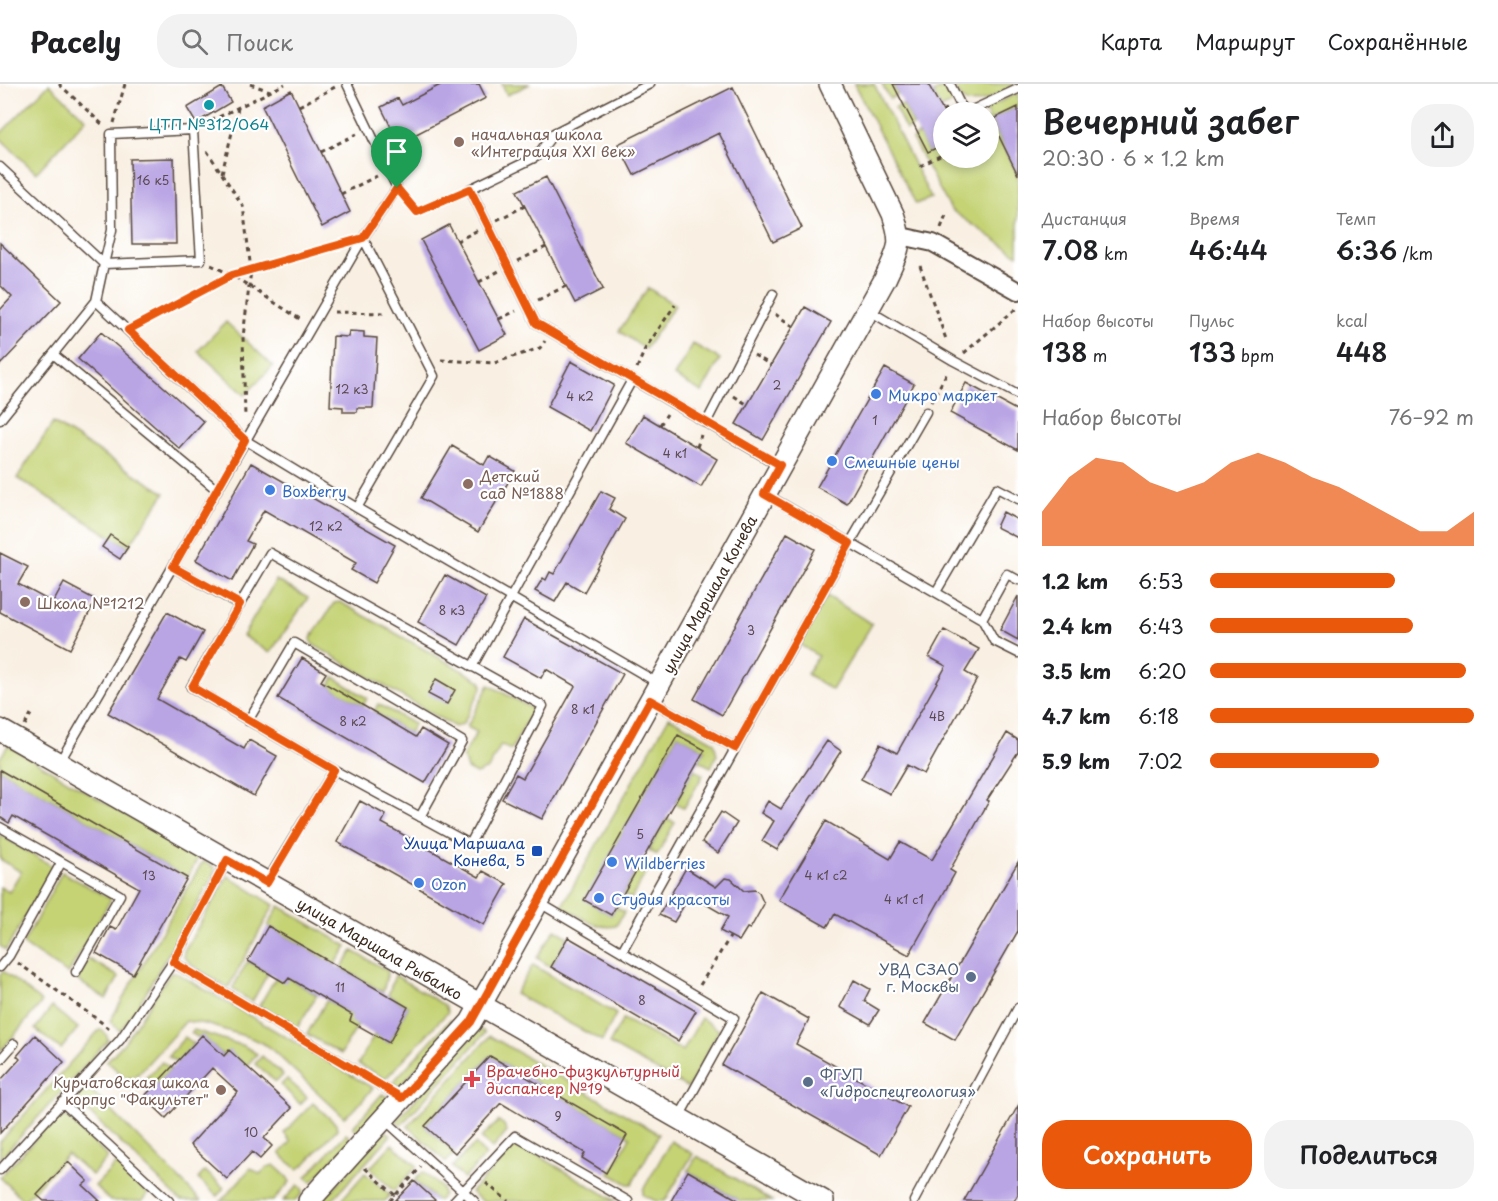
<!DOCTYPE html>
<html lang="ru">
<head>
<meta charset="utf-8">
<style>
  body { margin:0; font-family:"Playpen Sans",sans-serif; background:#f2f2f2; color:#202124; height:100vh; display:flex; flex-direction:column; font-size:22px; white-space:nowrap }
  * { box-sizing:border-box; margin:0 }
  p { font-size:20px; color:#757577 }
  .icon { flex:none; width:33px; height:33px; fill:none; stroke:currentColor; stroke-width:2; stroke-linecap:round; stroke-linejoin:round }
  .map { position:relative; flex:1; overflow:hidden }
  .sheet { display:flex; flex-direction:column; background:#fff; width:480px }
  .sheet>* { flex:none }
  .controls { position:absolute; left:933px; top:18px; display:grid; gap:12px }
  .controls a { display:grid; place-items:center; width:66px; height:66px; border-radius:50%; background:#fff; box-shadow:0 3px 9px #0003; font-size:30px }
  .pin { position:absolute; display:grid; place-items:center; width:51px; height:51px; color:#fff; margin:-62px -26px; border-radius:50% 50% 50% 0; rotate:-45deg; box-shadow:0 0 6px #0007 }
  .pin .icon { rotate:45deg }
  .round { display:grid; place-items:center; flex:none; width:63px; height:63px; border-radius:24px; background:#f2f2f2 }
  .head { display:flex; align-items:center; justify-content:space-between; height:102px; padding:0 24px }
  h1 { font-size:33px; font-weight:600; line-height:45px }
  .metrics { display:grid; grid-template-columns:repeat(3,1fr); gap:9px; height:102px; padding:6px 24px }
  .metrics div { display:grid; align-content:center }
  .metrics b { font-size:26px; font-weight:600 }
  .metrics small { font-size:16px; font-weight:400 }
  .metrics p { font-size:16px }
  .chart { height:168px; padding:12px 24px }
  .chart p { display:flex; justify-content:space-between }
  .chart svg { width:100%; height:108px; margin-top:6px; fill:#ea580c; opacity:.7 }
  .button { display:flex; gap:12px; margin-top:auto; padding:12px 24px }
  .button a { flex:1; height:69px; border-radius:24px; background:#ea580c; color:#fff; font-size:24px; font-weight:600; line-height:69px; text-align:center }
  .button a+a { background:#f2f2f2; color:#202124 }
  ul { padding:0 24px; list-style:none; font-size:20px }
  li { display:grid; grid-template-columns:96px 72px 1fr; align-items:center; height:45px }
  li i { height:15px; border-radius:8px; background:#ea580c }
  header { display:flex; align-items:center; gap:36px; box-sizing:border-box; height:84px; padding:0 30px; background:#fff; border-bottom:2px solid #e0e0e0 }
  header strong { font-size:28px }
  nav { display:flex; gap:33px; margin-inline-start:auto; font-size:21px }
  .search { width:420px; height:54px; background:#f2f2f2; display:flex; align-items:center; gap:15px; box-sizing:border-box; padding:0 21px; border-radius:24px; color:#757577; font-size:22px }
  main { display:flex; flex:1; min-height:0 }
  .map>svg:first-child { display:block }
  .green { fill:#c5d374; stroke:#807e49; stroke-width:1.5 }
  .building { fill:#b9a5e4 }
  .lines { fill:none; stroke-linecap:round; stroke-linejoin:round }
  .service-casing { stroke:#58483c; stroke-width:11 }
  .minor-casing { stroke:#58483c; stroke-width:20 }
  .tertiary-casing { stroke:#58483c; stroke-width:24 }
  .path { stroke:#58483c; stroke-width:3; stroke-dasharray:4.5 4.5; stroke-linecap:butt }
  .service { stroke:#fff; stroke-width:8 }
  .minor { stroke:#fff; stroke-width:16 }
  .tertiary { stroke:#fff; stroke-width:21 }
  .route-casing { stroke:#fff; stroke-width:12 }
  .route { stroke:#ea580c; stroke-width:8 }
  .culture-dot { fill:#0f9aa8; stroke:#fff; stroke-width:2 }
  .education-dot { fill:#8d6e63; stroke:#fff; stroke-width:2 }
  .shop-dot { fill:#3f7fe0; stroke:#fff; stroke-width:2 }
  .transit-dot { fill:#1a4fb4; stroke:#fff; stroke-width:2 }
  .service-dot { fill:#5c6f8a; stroke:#fff; stroke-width:2 }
  .health-dot { fill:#e0444e; stroke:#fff; stroke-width:2 }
  .labels { text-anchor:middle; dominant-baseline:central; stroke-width:4.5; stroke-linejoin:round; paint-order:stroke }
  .number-label { font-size:12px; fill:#5a4950 }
  .culture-label { font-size:15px; fill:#0d838f; stroke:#fff }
  .education-label { font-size:15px; fill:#785e54; stroke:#fff; text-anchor:start }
  .shop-label { font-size:15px; fill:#366cbe; stroke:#fff; text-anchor:start }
  .street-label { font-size:15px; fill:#3b2a1e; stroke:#fff }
  .transit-label { font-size:15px; fill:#164399; stroke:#fff; text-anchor:end }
  .service-label { font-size:15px; fill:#4e5e75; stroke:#fff; text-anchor:end }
  .health-label { font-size:15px; fill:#be3a42; stroke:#fff; text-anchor:start }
</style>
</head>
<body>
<header>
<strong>Pacely</strong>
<div class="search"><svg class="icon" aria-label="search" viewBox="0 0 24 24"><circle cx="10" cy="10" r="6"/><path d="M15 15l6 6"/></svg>Поиск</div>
<nav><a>Карта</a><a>Маршрут</a><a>Сохранённые</a></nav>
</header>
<main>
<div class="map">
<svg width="1018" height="1117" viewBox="0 0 1018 1117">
  <rect width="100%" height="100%" fill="#fff"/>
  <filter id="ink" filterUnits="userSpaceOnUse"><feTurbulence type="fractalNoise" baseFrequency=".0167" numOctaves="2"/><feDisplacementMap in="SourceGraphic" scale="12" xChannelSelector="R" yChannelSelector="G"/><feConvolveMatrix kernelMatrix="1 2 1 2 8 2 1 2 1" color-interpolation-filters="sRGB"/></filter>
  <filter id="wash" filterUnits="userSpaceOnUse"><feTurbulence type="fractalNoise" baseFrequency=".008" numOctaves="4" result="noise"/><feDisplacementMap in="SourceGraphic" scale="24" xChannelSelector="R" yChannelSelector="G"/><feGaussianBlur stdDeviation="1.35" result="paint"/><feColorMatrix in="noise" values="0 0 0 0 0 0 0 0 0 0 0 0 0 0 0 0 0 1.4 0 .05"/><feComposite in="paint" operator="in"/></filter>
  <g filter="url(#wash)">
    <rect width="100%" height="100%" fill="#f9f0e3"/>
    <!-- green -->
    <path class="green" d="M49 0 86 35 36 89 0 54V50Z
      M502 0H530L507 11Z
      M854 0H874L931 114 916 120Z
      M882 0H893L898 10 890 15Z
      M954 0H1017C1006 6 975 25 964 17 959 13 957 5 954 0Z
      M947 1 956 18 941 25 933 9Z
      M1018 9V23L991 36 1018 91V171L951 126 912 55 919 50 928 68 943 60 944 74H988V28H979Z
      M903 20 914 41 906 46 895 24Z
      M648 204 675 221 645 265 619 247Z
      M226 238 273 282 245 311 198 267Z
      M693 260 720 275 702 308 674 292Z
      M53 339 165 409 128 463 17 394Z
      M276 496 308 514 270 569 243 552Z
      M827 512 872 540 832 606 807 590 818 572 799 560Z
      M340 518 481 597 482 603 463 640 455 643 312 560 311 554 334 519Z
      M334 593 367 614 363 622 329 602Z
      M489 601 533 625 511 666 501 661 488 685 476 690 467 685 463 672 477 648 467 643Z
      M378 620 414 640 409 649 374 628Z
      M669 633 714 658 717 671 711 683 699 677 705 666 678 651 585 816 611 831 616 823 624 828 616 842C595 846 580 832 562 822Z
      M8 661 198 774 187 794 0 686V674Z
      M694 685 703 691 684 724 675 719Z
      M667 735 675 738 657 771 649 766Z
      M0 751 54 783 6 866 0 862V803L9 808 21 788 0 775Z
      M203 777 214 783 215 789 138 922 120 947 110 937Z
      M641 778 649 783 631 815 623 810Z
      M62 788 111 815 68 890 23 860Z
      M228 792 274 821 228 904 193 882 184 873V867Z
      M279 822 347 862 335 881 268 842Z
      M555 845 568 853 551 883 537 874Z
      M353 867 388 887 383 908 341 884Z
      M89 875 119 893 106 915 77 896Z
      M248 877 268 889 252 918 232 905Z
      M533 881 616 930 602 957 515 910Z
      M3 887 42 918 0 968V890Z
      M171 888H175L373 1004 355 1025 344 1033 268 962 251 954 206 940 186 937 138 990 131 994 123 992 107 977 124 959Z
      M395 891 444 921 448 928 385 995 358 980 375 950 389 959 408 923 388 911Z
      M276 893 289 894 317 911 297 944 259 922Z
      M327 916 352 931 358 941 341 970 307 950Z
      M52 923 78 944 61 965 35 945Z
      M701 934 719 946 688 1004 609 960 623 935 683 967Z
      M450 936 454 943 401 1001H395L392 999Z
      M100 945 106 950 108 956 0 1075V1058Z
      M194 946 244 962 257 970 246 982 229 967 224 972 202 952 199 954 191 949Z
      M482 946 485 949 401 1041 396 1037 472 953Z
      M490 952 659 1050 632 1100H628L610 1090 630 1053 490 972 425 1042 455 1069 446 1078 408 1042Z
      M185 953 194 960 177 978 168 972Z
      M262 972 283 991 276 998 255 980Z
      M162 978 171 985 151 1006 141 999Z
      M287 995 307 1013 300 1020 281 1001Z
      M86 1001 201 1117H181L77 1017V1010Z
      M382 1010 389 1014 360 1046H356L353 1043Z
      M313 1019 336 1040 337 1045 305 1080 298 1085 285 1075 280 1069 291 1058 284 1049Z
      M57 1032 67 1033 108 1073 92 1091 67 1070 24 1117 0 1093Z
      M499 1037 504 1041 507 1048 492 1065 481 1054Z
      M386 1047 391 1051 331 1117H322Z
      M346 1050 349 1052 350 1057 312 1098 306 1093Z
      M671 1057 693 1070 665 1117H656L643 1111V1106Z
      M517 1059 616 1117H482L471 1108Z
      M392 1060 417 1082 394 1107 370 1084Z
      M475 1060 486 1071 464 1095 452 1083Z
      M697 1072 772 1117H740L688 1087Z
      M116 1080 148 1110 142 1117H110L95 1102Z
      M274 1081 287 1093 290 1098 273 1117H221L251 1084 260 1090 268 1083Z
      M205 1087 224 1104 217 1112 198 1095Z
      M423 1088 442 1104 443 1111 438 1117 414 1097Z
      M365 1089 390 1111 385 1117H346L343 1114Z
      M298 1101 302 1104 303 1109 295 1117H283Z"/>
    <g id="blocks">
      <!-- building -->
      <path class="building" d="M442 0H479L486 14 399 59 381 23 398 14 402 21Z
        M893 0H928L944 29V60L928 68Z
        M222 3 231 18 196 39 187 24Z
        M733 3 802 144 773 158 719 49 634 91 618 60Z
        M291 6 350 128 322 143 262 22Z
        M1018 23V91L991 36Z
        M174 74 176 160H132L130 75Z
        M546 93 603 205 575 219 517 107Z
        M449 141 507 251 479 266 421 156Z
        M0 159 61 217 0 281V226L12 213 0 201Z
        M805 223 831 238 763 356 736 340Z
        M349 247 364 248V253L377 254 373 324H357V328H343V323L330 322 333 252 348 253Z
        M101 248 204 338 180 365 78 275Z
        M571 277 614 301 590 347 547 323Z
        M885 284 914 300 847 420 817 403Z
        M966 299 1018 327V366L950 329Z
        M643 331 717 375 701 403 626 359Z
        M452 362 484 381 489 372 515 387 478 448 421 414Z
        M251 379 395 461 374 499 351 486 356 479 264 426 246 457 253 460 232 497 196 476Z
        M601 407 615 414 609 425 625 435 584 508 567 498 555 518 535 507 543 494 546 496 550 488 554 490Z
        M1003 428 1018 436V454L996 443Z
        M787 449 815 465 722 631 694 615Z
        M110 451 128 463 120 475 102 463Z
        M0 469 28 483 18 500 53 519 64 499 96 516 70 565 0 528Z
        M445 491 486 514 459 561 418 538Z
        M1018 512V556L1000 546Z
        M167 528 203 548 186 578 180 575 157 615 244 665 249 656 277 672 254 712 108 629Z
        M524 535 623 590 542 735 502 715 516 690 523 694 575 602 546 585 541 594 503 573Z
        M944 546 979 565 965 588 977 595 924 690 907 681 890 710 861 695 880 660 897 669 946 582 929 573Z
        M302 574 326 589 321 597 374 628 416 653 421 645 448 661 425 699 278 614Z
        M436 595 455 606 447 620 428 610Z
        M1007 649 1018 656V668L987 716 989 717 950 786 955 789 909 871 835 830 827 843 779 816 826 737 890 775 900 758 932 776Z
        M678 651 705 666 611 831 584 816Z
        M827 657 841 667 777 766 762 757 774 737 761 729 768 717 781 725Z
        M0 686 187 794 133 890 96 869 110 843 116 846 139 804 13 732 9 739 0 733Z
        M360 717 386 731 382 739 479 793 483 787 507 800 484 841 337 758Z
        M721 728 737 739 718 769 702 758Z
        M1018 778V847L955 956 925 939Z
        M686 784 716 803 725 794 731 795 744 807 755 806 759 809 764 820 750 845 747 844 739 857 720 847 728 833 690 811 674 838 659 831Z
        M268 842 408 923 389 959 350 937 352 931 289 894 285 899 248 877Z
        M568 853 696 927 678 957 551 883Z
        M854 896 870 905 864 917 879 926 870 940 840 923Z
        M763 909 809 935 796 960 908 1023 881 1071 722 981Z
        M35 951 64 978 0 1049V997L20 975 17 972Z
        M202 951 224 972 229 966 292 1024 264 1054 272 1062 260 1075 252 1068 227 1095 190 1061 238 1008 212 984 166 1034 144 1013Z
        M490 972 627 1051 606 1089 582 1074 585 1069 501 1019 455 1069 425 1042Z
        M1018 1022V1110L1014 1117H964Z
        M68 1078 88 1097 83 1101 100 1117H44L37 1111Z
        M688 1087 740 1117H671Z
        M414 1097 436 1117H395Z"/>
    </g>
  </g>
  <g filter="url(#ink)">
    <use href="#blocks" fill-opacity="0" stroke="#58483c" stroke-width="1.5"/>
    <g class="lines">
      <!-- service casing -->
      <g class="service-casing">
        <path id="service" d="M650 0 554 49 536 73 470 105 536 239 780 382
          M950 0 964 28
          M968 28 1018 5
          M193 46 201 176 104 180 112 146 111 50Z
          M0 83 104 180 96 217 0 336
          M96 217 245 356 357 424 658 599
          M868 226 954 277 1018 311
          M53 270 217 406
          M706 339 773 210
          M765 410 982 535 994 557 1018 569
          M357 424 434 292 363 154
          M270 469 543 622 470 760 334 686 191 603Z
          M173 483 240 521
          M936 508 997 404 1018 415
          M982 535 1007 490 1018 496
          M472 583 632 296
          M650 616 735 664
          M248 637 294 559 462 657 420 733
          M59 679 363 154 397 104 347 0
          M0 743 120 811 76 888
          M266 799 334 686
          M538 818 734 934 679 1033
          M622 867 850 459 926 328
          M173 878 402 1014
          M0 883 9 872 61 779
          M0 976 14 960
          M62 1018 169 1117
          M384 1035 474 1117
          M0 1086 120 956 173 878 227 776
          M454 1117 515 1052 628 1117
          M914 1117 1018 924"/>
      </g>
      <!-- minor casing -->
      <g class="minor-casing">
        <path id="minor" d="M901 152 933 159 1018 207"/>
      </g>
      <!-- tertiary casing -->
      <g class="tertiary-casing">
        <path id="tertiary" d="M0 646 823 1117
          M309 1117 471 938 885 195C898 166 904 162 893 130L830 0"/>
      </g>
      <!-- path -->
      <path class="path" d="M59 0 104 42
        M250 0 270 7
        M299 22 337 2
        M942 27 949 23
        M114 39 125 0
        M203 41 285 0
        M207 67 243 122 251 186 243 253 245 334
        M321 68 357 50
        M920 82 944 70
        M222 89 238 24
        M341 110 377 92
        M405 114 417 128 460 109
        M497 136 525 122
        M941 144 947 128
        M457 157 478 146
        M518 177 546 163
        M211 181 232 191 303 237
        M920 182 947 258
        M479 198 499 187
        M538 216 566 202
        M334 228 388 229
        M775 230 793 242
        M499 235 516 227
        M139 241 232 191 347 158
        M964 269 1018 223
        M754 271 771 281
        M441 276 494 279 540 264 545 257
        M637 284 645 265 675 221
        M734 312 748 321
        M931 318 948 287
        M660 341 667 330
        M697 363 701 351
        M25 641 31 630
        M18 879 101 938 112 948
        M700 901 730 853
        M365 1084 398 1114
        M486 1099 508 1117
        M390 1117 421 1083"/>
      <!-- service -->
      <use href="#service" class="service"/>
      <!-- minor -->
      <use href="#minor" class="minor"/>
      <!-- tertiary -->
      <use href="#tertiary" class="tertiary"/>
    </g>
  </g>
  <g class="lines" filter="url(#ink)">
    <!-- route casing -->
    <g class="route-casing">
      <path id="route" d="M397 104 417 128 470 105 536 239 780 381 764 410 850 459 735 664 650 616 471 938 402 1014 173 878 227 776 267 799 334 686 192 603 240 520 173 483 245 356 128 246 232 191 363 154Z"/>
    </g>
    <!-- route -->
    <use href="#route" class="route"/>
  </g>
  <!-- markers -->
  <circle class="culture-dot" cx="209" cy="21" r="6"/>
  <g class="education-dot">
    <circle cx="459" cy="58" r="6"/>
    <circle cx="468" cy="400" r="6"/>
    <circle cx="25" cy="518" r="6"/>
    <circle cx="221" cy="1006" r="6"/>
  </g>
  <g class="shop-dot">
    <circle cx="876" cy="310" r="6"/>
    <circle cx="832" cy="377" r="6"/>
    <circle cx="270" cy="406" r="6"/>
    <circle cx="612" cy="778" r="6"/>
    <circle cx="419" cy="799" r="6"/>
    <circle cx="599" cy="814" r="6"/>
  </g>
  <rect class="transit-dot" x="531" y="761" width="12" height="12" rx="3"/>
  <g class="service-dot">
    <circle cx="971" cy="893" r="6"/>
    <circle cx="808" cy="998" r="6"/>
  </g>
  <path class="health-dot" d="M469 986h6v6h6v6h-6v6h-6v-6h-6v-6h6z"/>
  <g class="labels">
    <!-- number labels -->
    <g class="number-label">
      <text x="153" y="96">16 к5</text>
      <text x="777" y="301">2</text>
      <text x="352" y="305">12 к3</text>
      <text x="580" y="312">4 к2</text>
      <text x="875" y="336">1</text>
      <text x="675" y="369">4 к1</text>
      <text x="326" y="442">12 к2</text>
      <text x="452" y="526">8 к3</text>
      <text x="751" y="546">3</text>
      <text x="583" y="625">8 к1</text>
      <text x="937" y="632">4В</text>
      <text x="353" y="637">8 к2</text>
      <text x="640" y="750">5</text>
      <text x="149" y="791">13</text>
      <text x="826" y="791">4 к1 с2</text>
      <text x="904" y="815">4 к1 с1</text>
      <text x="340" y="903">11</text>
      <text x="642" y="916">8</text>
      <text x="558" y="1032">9</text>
      <text x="251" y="1048">10</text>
    </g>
    <!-- culture labels -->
    <g class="culture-label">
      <text x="209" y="39">ЦТП №312/064</text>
    </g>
    <!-- education labels -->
    <g class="education-label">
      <text x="471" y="49">начальная школа<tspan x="471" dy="17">«Интеграция XXI век»</tspan></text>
      <text x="480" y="391">Детский<tspan x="480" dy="17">сад №1888</tspan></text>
      <text x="37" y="518">Школа №1212</text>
      <text x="209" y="997" text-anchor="end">Курчатовская школа<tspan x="209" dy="17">корпус "Факультет"</tspan></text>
    </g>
    <!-- shop labels -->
    <g class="shop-label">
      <text x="888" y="310">Микро маркет</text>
      <text x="844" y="377">Смешные цены</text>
      <text x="282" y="406">Boxberry</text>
      <text x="624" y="778">Wildberries</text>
      <text x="431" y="799">Ozon</text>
      <text x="611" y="814">Студия красоты</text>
    </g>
    <!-- street labels -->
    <g class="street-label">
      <text transform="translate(709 510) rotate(-61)">улица Маршала Конева</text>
      <text transform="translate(380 864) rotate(30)">улица Маршала Рыбалко</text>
    </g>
    <!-- transit labels -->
    <g class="transit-label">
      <text x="525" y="758">Улица Маршала<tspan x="525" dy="17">Конева, 5</tspan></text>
    </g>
    <!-- service labels -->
    <g class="service-label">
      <text x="959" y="884">УВД СЗАО<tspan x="959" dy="17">г. Москвы</tspan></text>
      <text x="820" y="989" text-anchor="start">ФГУП<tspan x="820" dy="17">«Гидроспецгеология»</tspan></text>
    </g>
    <!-- health labels -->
    <g class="health-label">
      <text x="486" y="986">Врачебно-физкультурный<tspan x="486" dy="17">диспансер №19</tspan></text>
    </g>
  </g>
</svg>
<div class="controls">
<a><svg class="icon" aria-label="layers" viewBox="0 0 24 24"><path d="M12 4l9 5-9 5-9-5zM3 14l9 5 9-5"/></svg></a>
</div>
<div class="pin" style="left:397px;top:104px;background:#1e9e55"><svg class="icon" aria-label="arrive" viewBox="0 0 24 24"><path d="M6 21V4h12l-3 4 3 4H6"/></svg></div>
</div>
<section class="sheet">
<div class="head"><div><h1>Вечерний забег</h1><p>20:30 · 6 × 1.2 km</p></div><a class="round"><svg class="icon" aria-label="share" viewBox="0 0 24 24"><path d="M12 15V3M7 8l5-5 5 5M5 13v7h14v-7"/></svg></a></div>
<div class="metrics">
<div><p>Дистанция</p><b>7.08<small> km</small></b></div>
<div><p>Время</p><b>46:44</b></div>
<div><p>Темп</p><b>6:36<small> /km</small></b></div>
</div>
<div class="metrics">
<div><p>Набор высоты</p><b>138<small> m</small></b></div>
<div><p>Пульс</p><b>133<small> bpm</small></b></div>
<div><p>kcal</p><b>448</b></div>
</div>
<div class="chart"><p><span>Набор высоты</span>76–92 m</p>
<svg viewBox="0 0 160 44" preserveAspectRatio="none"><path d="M0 44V30L10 16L20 8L30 10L40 18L50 22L60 18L70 10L80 6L90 10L100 16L110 20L120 26L130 32L140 38L150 38L160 30V44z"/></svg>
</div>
<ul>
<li><b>1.2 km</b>6:53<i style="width:70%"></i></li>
<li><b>2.4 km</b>6:43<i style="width:77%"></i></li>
<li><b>3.5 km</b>6:20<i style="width:97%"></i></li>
<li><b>4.7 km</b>6:18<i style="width:100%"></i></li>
<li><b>5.9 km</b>7:02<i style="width:64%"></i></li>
</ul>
<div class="button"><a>Сохранить</a><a>Поделиться</a></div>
</section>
</main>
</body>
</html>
